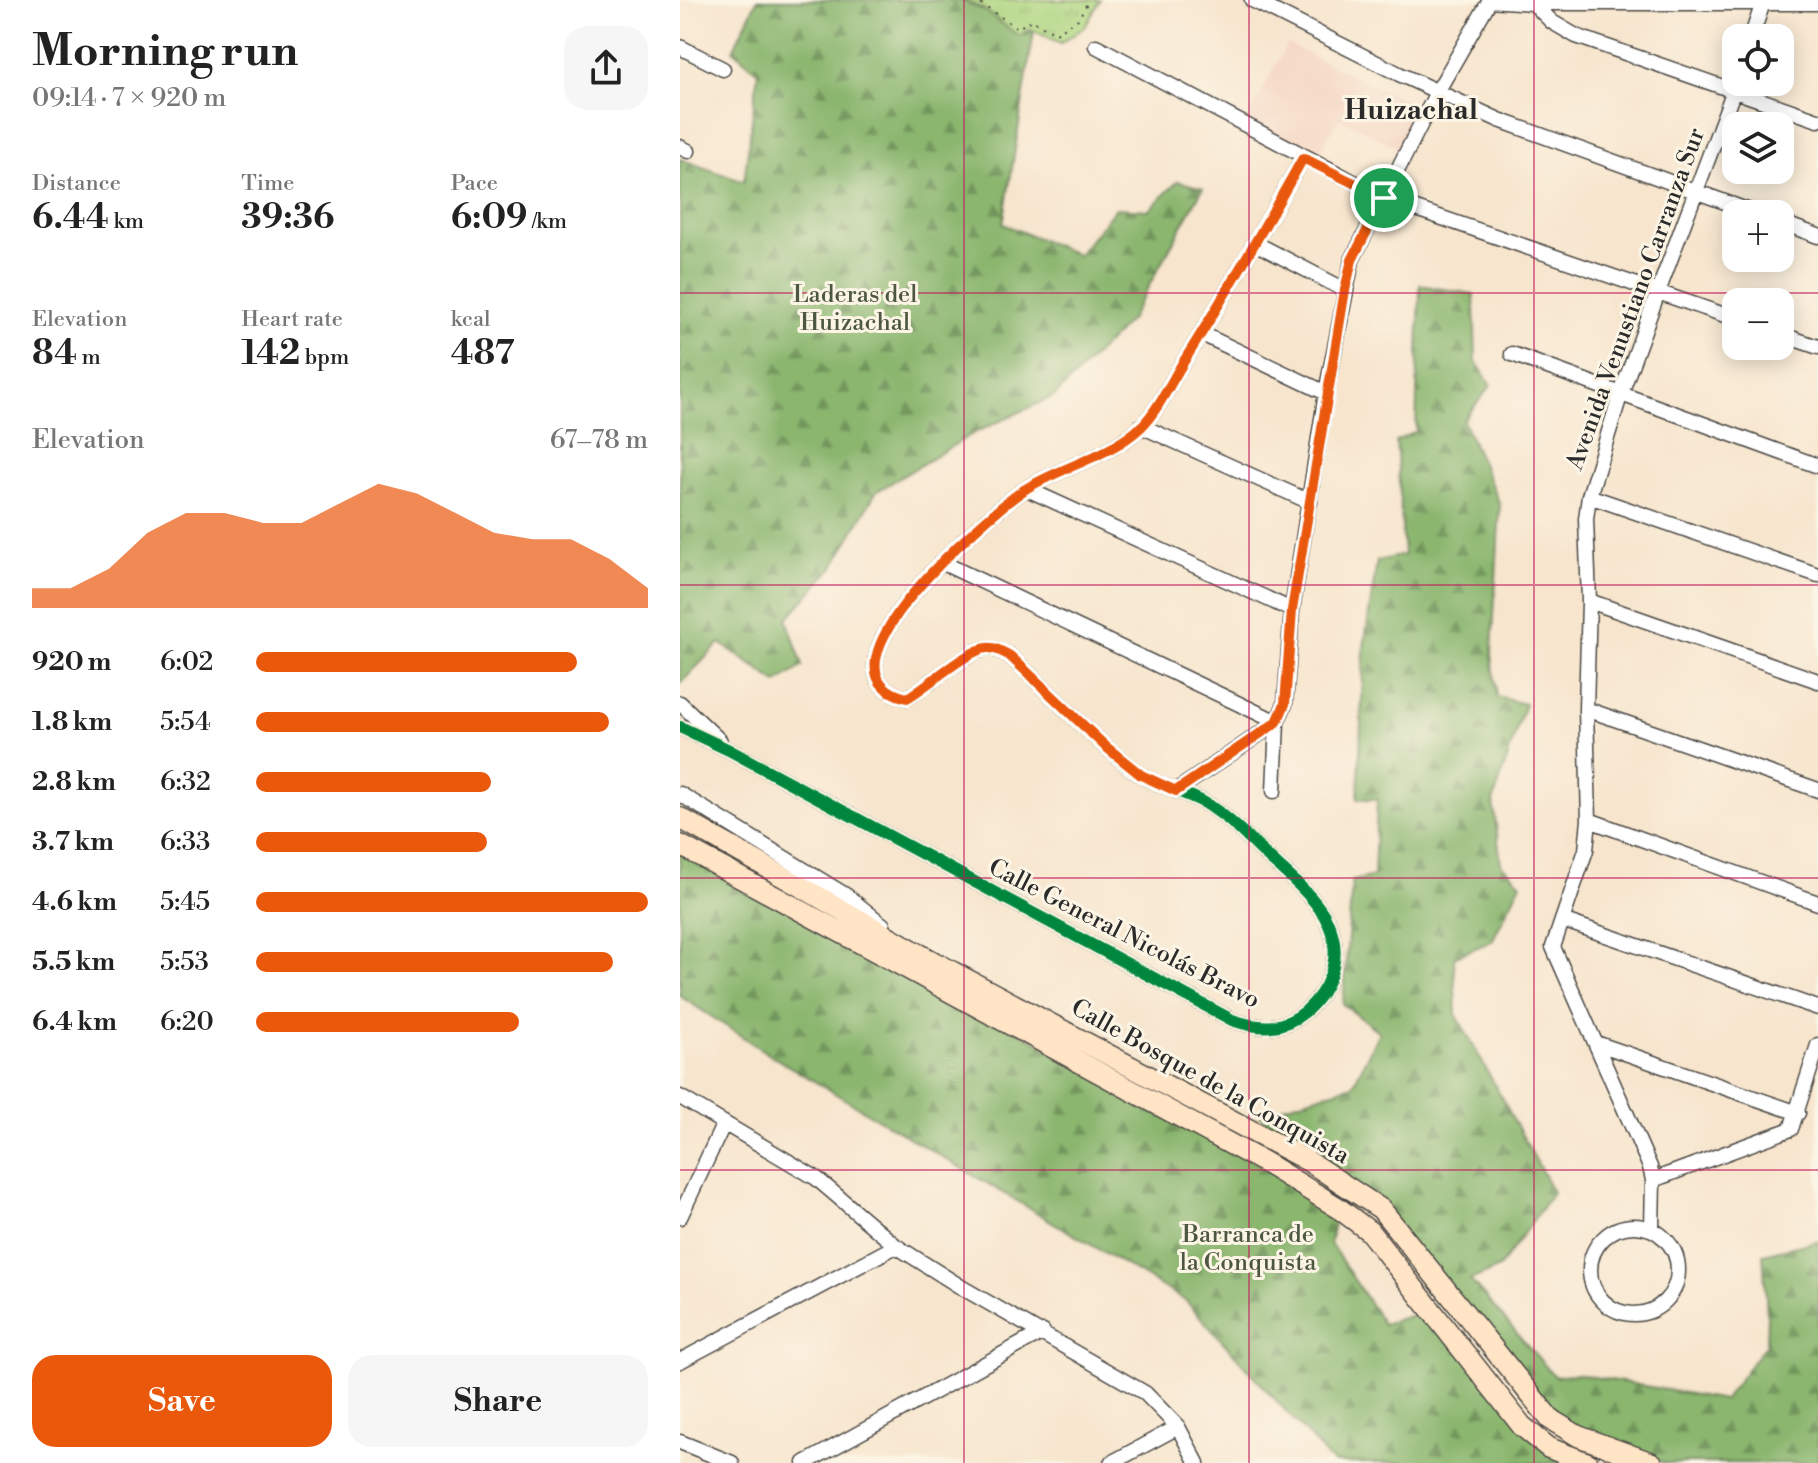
<!DOCTYPE html>
<html lang="en">
<head>
<meta charset="utf-8">
<style>
  body { margin:0; font-family:"Libre Bodoni",serif; background:#f6f6f6; color:#222; height:100vh; display:flex; flex-direction:column; font-size:30px; white-space:nowrap }
  * { box-sizing:border-box; margin:0 }
  p { font-size:26px; color:#767676 }
  .icon { flex:none; width:44px; height:44px; fill:none; stroke:currentColor; stroke-width:2; stroke-linecap:round; stroke-linejoin:round }
  .map { position:relative; flex:1; overflow:hidden }
  .details { display:flex; flex-direction:column; background:#fff; width:680px }
  .details>* { flex:none }
  .controls { position:absolute; left:1042px; top:24px; display:grid; gap:16px }
  .controls a { display:grid; place-items:center; width:72px; height:72px; border-radius:16px; background:#fff; box-shadow:0 4px 20px #0003; font-size:40px }
  .pin { position:absolute; display:grid; place-items:center; width:68px; height:68px; color:#fff; margin:-34px; border:4px solid #fff; border-radius:50%; box-shadow:0 2px 8px #0007 }
  .round { display:grid; place-items:center; flex:none; width:84px; height:84px; border-radius:24px; background:#f6f6f6 }
  .overview { display:flex; align-items:center; justify-content:space-between; height:136px; padding:0 32px }
  h1 { font-size:44px; font-weight:800; line-height:60px }
  .figures { display:grid; grid-template-columns:repeat(3,1fr); gap:12px; height:136px; padding:8px 32px }
  .figures div { display:grid; align-content:center }
  .figures b { font-size:34px; font-weight:800 }
  .figures small { font-size:22px; font-weight:400 }
  .figures p { font-size:22px }
  .chart { height:224px; padding:16px 32px }
  .chart p { display:flex; justify-content:space-between }
  .chart svg { width:100%; height:144px; margin-top:8px; fill:#ea580c; opacity:.7 }
  .cta { display:flex; gap:16px; margin-top:auto; padding:16px 32px }
  .cta a { flex:1; height:92px; border-radius:24px; background:#ea580c; color:#fff; font-size:32px; font-weight:800; line-height:92px; text-align:center }
  .cta a+a { background:#f6f6f6; color:#222 }
  ul { padding:0 32px; list-style:none; font-size:26px }
  li { display:grid; grid-template-columns:128px 96px 1fr; align-items:center; height:60px }
  li i { height:20px; border-radius:10px; background:#ea580c }
  main { display:flex; flex:1; min-height:0 }
  .map>svg:first-child { display:block }
  .built { fill:#f4d3c0 }
  .forest { fill:url(#forest-firs); stroke:#5a704c; stroke-width:2 }
  .park { fill:url(#park-tufts); stroke:#6c8055; stroke-width:2 }
  .lines { fill:none; stroke-linecap:round; stroke-linejoin:round }
  .street-casing { stroke:#4a4743; stroke-width:17 }
  .secondary-casing { stroke:#4a4743; stroke-width:23 }
  .path { stroke:#4a4743; stroke-width:2; stroke-dasharray:2 6; stroke-linecap:butt }
  .street { stroke:#fff; stroke-width:14 }
  .secondary { stroke:#ffe4c6; stroke-width:20 }
  .cycleway-casing { stroke:#fcf5e5; stroke-width:17 }
  .cycleway { stroke:#00873e; stroke-width:12 }
  .route-casing { stroke:#fff; stroke-width:16 }
  .route { stroke:#ea580c; stroke-width:10 }
  .grid { fill:none; stroke:#c2185b; stroke-width:2; stroke-opacity:0.55 }
  .labels { text-anchor:middle; dominant-baseline:central; stroke-width:6; stroke-linejoin:round; paint-order:stroke }
  .park-label { font-size:24px; fill:#4c5640; stroke:#fcf5e5 }
  .street-label { font-size:24px; fill:#2b2b2b; stroke:#fcf5e5 }
  .quarter-label { font-size:28px; font-weight:bold; fill:#2b2b2b; stroke:#fcf5e5 }
</style>
</head>
<body>
<main>
<section class="details">
<div class="overview"><div><h1>Morning run</h1><p>09:14 · 7 × 920 m</p></div><a class="round"><svg class="icon" aria-label="share" viewBox="0 0 24 24"><path d="M12 15V3M7 8l5-5 5 5M5 13v7h14v-7"/></svg></a></div>
<div class="figures">
<div><p>Distance</p><b>6.44<small> km</small></b></div>
<div><p>Time</p><b>39:36</b></div>
<div><p>Pace</p><b>6:09<small> /km</small></b></div>
</div>
<div class="figures">
<div><p>Elevation</p><b>84<small> m</small></b></div>
<div><p>Heart rate</p><b>142<small> bpm</small></b></div>
<div><p>kcal</p><b>487</b></div>
</div>
<div class="chart"><p><span>Elevation</span>67–78 m</p>
<svg viewBox="0 0 160 44" preserveAspectRatio="none"><path d="M0 44V38L10 38L20 32L30 21L40 15L50 15L60 18L70 18L80 12L90 6L100 9L110 15L120 21L130 23L140 23L150 29L160 38V44z"/></svg>
</div>
<ul>
<li><b>920 m</b>6:02<i style="width:82%"></i></li>
<li><b>1.8 km</b>5:54<i style="width:90%"></i></li>
<li><b>2.8 km</b>6:32<i style="width:60%"></i></li>
<li><b>3.7 km</b>6:33<i style="width:59%"></i></li>
<li><b>4.6 km</b>5:45<i style="width:100%"></i></li>
<li><b>5.5 km</b>5:53<i style="width:91%"></i></li>
<li><b>6.4 km</b>6:20<i style="width:67%"></i></li>
</ul>
<div class="cta"><a>Save</a><a>Share</a></div>
</section>
<div class="map">
<svg width="1138" height="1463" viewBox="0 0 1138 1463">
  <defs>
    <pattern id="forest-firs" width="22" height="20" patternUnits="userSpaceOnUse" patternTransform="scale(2)"><rect width="22" height="20" fill="#8ab66e"/><path d="M5 1l3.5 6h-7zM16 11l3.5 6h-7z" fill="#71945b"/></pattern>
    <pattern id="park-tufts" width="24" height="20" patternUnits="userSpaceOnUse" patternTransform="scale(2)"><rect width="24" height="20" fill="#add57f"/><path d="M3 7l-1-3M5 7V3M7 7l1-3M15 17l-1-3M17 17v-4M19 17l1-3" fill="none" stroke="#95b76e"/></pattern>
  </defs>
  <rect width="100%" height="100%" fill="#fcf5e5"/>
  <filter id="ink" filterUnits="userSpaceOnUse"><feTurbulence type="fractalNoise" baseFrequency=".0125" numOctaves="2"/><feDisplacementMap in="SourceGraphic" scale="16" xChannelSelector="R" yChannelSelector="G"/><feConvolveMatrix kernelMatrix="1 2 1 2 8 2 1 2 1" color-interpolation-filters="sRGB"/></filter>
  <filter id="wash" filterUnits="userSpaceOnUse"><feTurbulence type="fractalNoise" baseFrequency=".006" numOctaves="4" result="noise"/><feDisplacementMap in="SourceGraphic" scale="32" xChannelSelector="R" yChannelSelector="G"/><feGaussianBlur stdDeviation="1.8" result="paint"/><feColorMatrix in="noise" values="0 0 0 0 0 0 0 0 0 0 0 0 0 0 0 0 0 1.4 0 .05"/><feComposite in="paint" operator="in"/></filter>
  <g filter="url(#wash)">
    <rect width="100%" height="100%" fill="#f7e5cd"/>
    <!-- built -->
    <path class="built" d="M607 44 743 109 720 149 659 118 635 159 566 122Z"/>
    <!-- forest -->
    <path class="forest" d="M77 0H280L305 11 339 36 354 31 323 224 398 255 436 208 469 210 498 181 523 188 450 320 375 396 294 433 196 492 153 567 107 619 123 666 97 683 40 643 0 684V159L64 182 78 72 53 50Z
      M740 285 794 294 796 361 811 386 783 420 820 505 812 654 817 697 845 704 813 802 821 864 841 883 812 941 774 957 776 1014 873 1192 819 1268 790 1280 875 1377 897 1374 1044 1400 1086 1344 1087 1313 1083 1254 1138 1241V1463H984L870 1419 701 1209 628 1161 579 1114 673 1085 699 1032 663 1004 672 881 694 876 697 799H678L684 647 697 561 724 555 716 441 736 432Z
      M0 845 657 1207 650 1243 703 1324 753 1309 839 1423 908 1463H653L506 1301 90 1055 0 996Z"/>
    <!-- park -->
    <path class="park" d="M281 0H420L405 27 381 43 350 29 339 36 302 8Z"/>
  </g>
  <g filter="url(#ink)">
    <g class="lines">
      <!-- street casing -->
      <g class="street-casing">
        <path id="street" d="M572 0 719 74 819 120 1078 214
          M809 0 853 3H1138
          M853 3 872 22 896 36 1138 120
          M1071 38 1084 0
          M416 46 704 198 1056 319
          M0 47 43 69
          M0 147 8 151
          M1100 222 1138 236
          M575 243 665 290
          M522 334 646 393
          M1100 334 1138 347
          M832 354 1138 466
          M461 426 630 502
          M347 489 612 610
          M909 496 1138 575
          M261 562 597 722 496 791
          M909 601 1138 681
          M0 703 40 741
          M906 709 1138 790
          M0 727 49 750 552 1020C579 1029 602 1031 626 1011 637 1001 645 990 650 976 670 923 623 889 588 857 567 837 548 816 523 802 503 791 480 787 461 775 441 763 423 744 405 728 380 704 355 680 330 656 317 649 309 647 294 652L227 698C121 674 311 512 344 490 380 467 429 457 461 427 478 410 491 382 504 361 546 295 585 226 623 158
          M594 791 597 722 605 704 612 610 646 393 672 260 757 92 810 0
          M0 794 167 896 203 925
          M909 820 1138 903
          M882 920 1138 1008
          M916 1043 1118 1113
          M0 1097 136 1178 216 1246 281 1287 465 1393 498 1427 517 1463
          M973 1180 1111 1129 1138 1045
          M0 1217 44 1123
          M910 1270a44 44 0 1 1 88 0a44 44 0 1 1-88 0Z
          M972 1228 973 1180 970 1167 873 947 906 850 909 820 906 709 909 601 906 519 909 496 940 396 978 292 1057 82
          M0 1361 216 1246
          M0 1442 52 1463
          M125 1463 363 1332
          M431 1463 498 1427"/>
      </g>
      <!-- secondary casing -->
      <g class="secondary-casing">
        <path id="secondary" d="M0 818 241 955 628 1161 701 1209 870 1419 898 1436 972 1463
          M0 845 587 1164 657 1207 689 1231 842 1426 869 1448 908 1463"/>
      </g>
      <!-- path -->
      <path class="path" d="M294 0 338 28 351 20 376 33 398 19 409 0"/>
      <!-- street -->
      <use href="#street" class="street"/>
      <!-- secondary -->
      <use href="#secondary" class="secondary"/>
      <!-- cycleway casing -->
      <g class="cycleway-casing">
        <path id="cycleway" d="M0 727 49 750 552 1020C579 1029 602 1031 626 1011 637 1001 645 990 650 976 670 923 623 889 588 857 567 837 548 816 523 802 503 791 480 787 461 775 441 763 423 744 405 728 380 704 355 680 330 656 317 649 309 647 294 652L227 698C121 674 311 512 344 490 380 467 429 457 461 427 478 410 491 382 504 361 546 295 585 226 623 158"/>
      </g>
      <!-- cycleway -->
      <use href="#cycleway" class="cycleway"/>
    </g>
  </g>
  <g class="lines" filter="url(#ink)">
    <!-- route casing -->
    <g class="route-casing">
      <path id="route" d="M623 158 704 198 672 260 665 290 612 610 605 704 597 722 496 791 461 775 425 746 330 656C323 652 315 647 307 648 289 649 246 687 227 698 122 673 310 513 344 490 380 467 429 457 461 427 478 410 491 382 504 361 546 295 585 226 623 158Z"/>
    </g>
    <!-- route -->
    <use href="#route" class="route"/>
  </g>
  <!-- grid -->
  <path class="grid" d="M284 0V1463M569 0V1463M854 0V1463M0 293H1138M0 585H1138M0 878H1138M0 1170H1138"/>
  <g class="labels">
    <!-- park labels -->
    <g class="park-label">
      <text x="175" y="295">Laderas del<tspan x="175" dy="28">Huizachal</tspan></text>
      <text x="568" y="1235">Barranca de<tspan x="568" dy="28">la Conquista</tspan></text>
    </g>
    <!-- street labels -->
    <g class="street-label">
      <text transform="translate(956 299) rotate(-70)">Avenida Venustiano Carranza Sur</text>
      <text transform="translate(444 934) rotate(27)">Calle General Nicolás Bravo</text>
      <text transform="translate(530 1082) rotate(29)">Calle Bosque de la Conquista</text>
    </g>
    <!-- quarter labels -->
    <g class="quarter-label">
      <text x="731" y="110">Huizachal</text>
    </g>
  </g>
</svg>
<div class="controls">
<a><svg class="icon" aria-label="locate" viewBox="0 0 24 24"><circle cx="12" cy="12" r="6"/><path d="M12 2v4M12 18v4M2 12h4M18 12h4"/></svg></a>
<a><svg class="icon" aria-label="layers" viewBox="0 0 24 24"><path d="M12 4l9 5-9 5-9-5zM3 14l9 5 9-5"/></svg></a>
<a>+</a>
<a>−</a>
</div>
<div class="pin" style="left:704px;top:198px;background:#1e9e55"><svg class="icon" aria-label="arrive" viewBox="0 0 24 24"><path d="M6 21V4h12l-3 4 3 4H6"/></svg></div>
</div>
</main>
</body>
</html>
